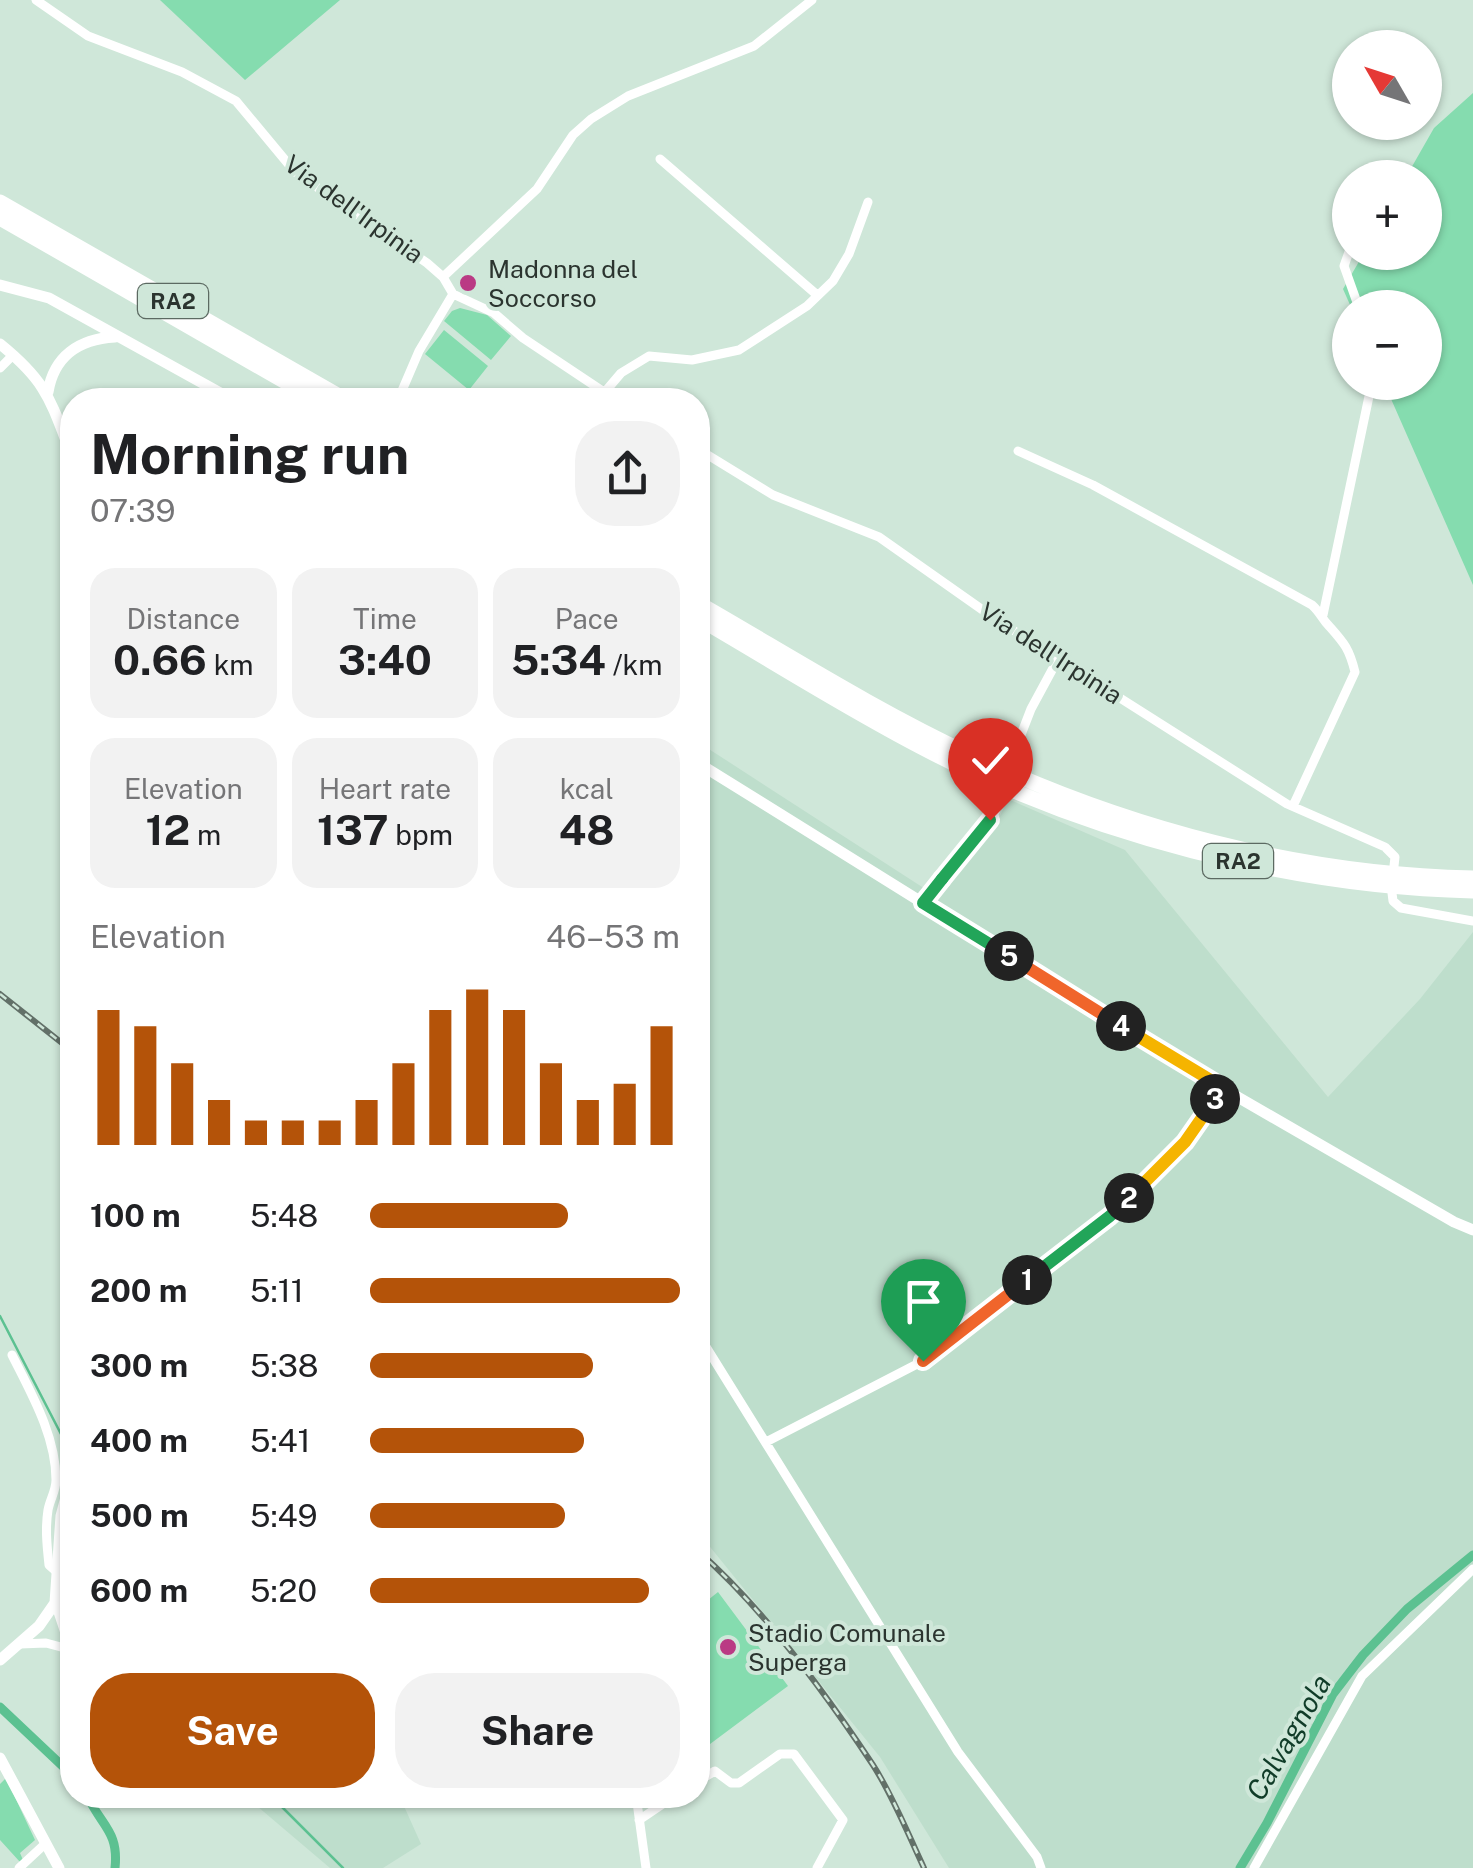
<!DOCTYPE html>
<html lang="en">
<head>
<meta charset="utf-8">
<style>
  body { margin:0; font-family:"Public Sans",sans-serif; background:#f2f2f2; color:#202124; height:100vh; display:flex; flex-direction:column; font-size:38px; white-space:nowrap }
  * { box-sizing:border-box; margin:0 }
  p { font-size:32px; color:#757577 }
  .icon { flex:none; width:55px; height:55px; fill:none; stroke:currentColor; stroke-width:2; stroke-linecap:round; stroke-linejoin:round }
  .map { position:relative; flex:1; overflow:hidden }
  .drawer { position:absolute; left:60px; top:388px; width:650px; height:1420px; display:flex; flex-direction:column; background:#fff; border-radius:40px; box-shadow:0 2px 8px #0004 }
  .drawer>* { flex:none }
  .needle { width:65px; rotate:309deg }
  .fabs { position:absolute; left:1332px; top:30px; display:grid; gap:20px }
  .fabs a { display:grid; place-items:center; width:110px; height:110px; border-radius:50%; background:#fff; box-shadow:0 2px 8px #0004; font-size:50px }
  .pin { position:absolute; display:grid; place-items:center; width:85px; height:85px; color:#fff; margin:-102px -42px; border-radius:50% 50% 50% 0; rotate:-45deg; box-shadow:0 0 10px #0007 }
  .pin .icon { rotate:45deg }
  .km { position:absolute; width:50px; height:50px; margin:-25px; border-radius:50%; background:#222; color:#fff; font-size:28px; line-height:50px; text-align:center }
  .round { display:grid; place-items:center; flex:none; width:105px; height:105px; border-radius:40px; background:#f2f2f2 }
  .head { display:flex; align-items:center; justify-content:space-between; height:170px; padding:0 30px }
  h1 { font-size:55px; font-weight:700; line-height:75px }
  .metrics { display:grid; grid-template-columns:repeat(3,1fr); gap:15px; height:170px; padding:10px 30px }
  .metrics div { display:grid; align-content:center; border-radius:25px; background:#f2f2f2; text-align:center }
  .metrics b { font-size:42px; font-weight:700 }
  .metrics small { font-size:28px; font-weight:400 }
  .metrics p { font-size:28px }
  .chart { height:280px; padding:20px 30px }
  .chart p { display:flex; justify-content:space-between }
  .chart svg { width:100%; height:180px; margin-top:10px; stroke:#b45309; stroke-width:6 }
  .primary-button { display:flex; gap:20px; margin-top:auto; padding:20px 30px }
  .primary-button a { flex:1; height:115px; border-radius:40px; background:#b45309; color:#fff; font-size:40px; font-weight:700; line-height:115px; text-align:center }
  .primary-button a+a { background:#f2f2f2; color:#202124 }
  ul { padding:0 30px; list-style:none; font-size:32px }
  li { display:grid; grid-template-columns:160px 120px 1fr; align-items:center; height:75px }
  li i { height:25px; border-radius:12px; background:#b45309 }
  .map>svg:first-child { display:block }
  .built { fill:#bedecc }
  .green { fill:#85dcaf }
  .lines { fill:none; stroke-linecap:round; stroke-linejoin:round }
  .stream { stroke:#5cc191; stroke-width:2.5 }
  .canal { stroke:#5cc191; stroke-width:9 }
  .street { stroke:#fff; stroke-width:9 }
  .secondary { stroke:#fff; stroke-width:11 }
  .highway { stroke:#fff; stroke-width:15 }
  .rail-casing { stroke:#627068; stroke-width:6 }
  .rail { stroke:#cfe7d9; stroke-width:2.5; stroke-dasharray:8; stroke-linecap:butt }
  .split-1-casing { stroke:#fff; stroke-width:20 }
  .split-2-casing { stroke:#fff; stroke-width:20 }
  .split-3-casing { stroke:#fff; stroke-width:20 }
  .split-4-casing { stroke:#fff; stroke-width:20 }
  .split-5-casing { stroke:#fff; stroke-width:20 }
  .split-6-casing { stroke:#fff; stroke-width:20 }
  .split-7-casing { stroke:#fff; stroke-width:20 }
  .split-1 { stroke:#f0652b; stroke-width:12 }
  .split-2 { stroke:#22a559; stroke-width:12 }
  .split-3 { stroke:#f5b400; stroke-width:12 }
  .split-4 { stroke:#f5b400; stroke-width:12 }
  .split-5 { stroke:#f0652b; stroke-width:12 }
  .split-6 { stroke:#22a559; stroke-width:12 }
  .split-7 { stroke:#22a559; stroke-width:12 }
  .poi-dot { fill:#ba3a84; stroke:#cfe7d9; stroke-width:4 }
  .labels { text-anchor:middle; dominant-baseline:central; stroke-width:8; stroke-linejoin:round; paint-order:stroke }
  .shield { fill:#cfe7d9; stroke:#5c6a62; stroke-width:2.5 }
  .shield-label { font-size:22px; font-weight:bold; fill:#2b342f }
  .street-label { font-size:25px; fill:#2b342f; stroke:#cfe7d9 }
  .poi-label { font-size:25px; fill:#2b342f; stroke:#cfe7d9; text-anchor:start }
  .water-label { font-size:28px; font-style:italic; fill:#103c28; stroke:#cfe7d9 }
</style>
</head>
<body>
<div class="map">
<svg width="1473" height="1868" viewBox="0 0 1473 1868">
  <rect width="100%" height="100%" fill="#cfe7d9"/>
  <!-- built -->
  <path class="built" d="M698 742 933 894 993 830 1008 799 1125 850 1328 1097 1420 999 1473 932V1868H949L880 1757 698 1532Z
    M244 1795H399L421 1844 383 1868H330Z"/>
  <!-- green -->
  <path class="green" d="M160 0H340L245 80Z
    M1473 93V585L1384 383 1425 382V308L1351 307 1343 289 1364 253 1425 252V178L1406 177 1434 128Z
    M460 308 487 315 511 336 491 360 444 321 452 311Z
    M444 330 488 366 469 390 425 354Z
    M718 1592 788 1686 698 1753V1608Z
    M6 1778 35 1840 20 1853 23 1860 20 1862 0 1840V1784Z"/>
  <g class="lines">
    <!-- stream -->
    <path class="stream" d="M0 1316 62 1436 63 1484
      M66 1521 68 1603 72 1614
      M270 1795 343 1868"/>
    <!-- canal -->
    <path class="canal" d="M0 1707 72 1775
      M87 1795C101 1826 119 1831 115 1868
      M1240 1868 1267 1823 1333 1694 1363 1655 1407 1609 1473 1555"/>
    <!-- street -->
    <path class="street" d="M36 0 88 36 182 72 236 101 295 172 427 263 443 277 453 294 494 313 523 338 616 400
      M660 159 816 294
      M1350 249 1344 266 1359 308
      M443 277 537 189 573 135 591 119 628 96 754 46 812 0
      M0 368 13 355
      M604 393 621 373 649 356 692 360 739 350 807 306 833 281 849 254 868 202
      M398 400 419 351 453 294
      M698 449 773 495 879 537 994 618 1287 804 1385 847 1395 857 1394 866
      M1018 451 1093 485 1312 605C1320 612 1322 619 1329 626 1344 643 1349 648 1355 672L1293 806
      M1323 615 1372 382
      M1392 893 1393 901 1401 908 1473 921
      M923 903 991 820 1001 799 1010 763 1031 709 1058 659
      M698 1334 958 1752 1037 1857 1041 1868
      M12 1355C31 1393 56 1436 56 1480 56 1491 50 1499 48 1510 45 1529 47 1546 49 1565L57 1572
      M766 1442 923 1361 1110 1216 1185 1143 1221 1087
      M55 1603 70 1648
      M20 1644 46 1643 72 1650
      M698 1781 715 1771 731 1783H739L780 1754H794L843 1820 817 1868
      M636 1795 646 1868
      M639 1820 676 1795
      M19 1868 46 1843
      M1254 1868 1362 1676 1473 1569"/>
    <!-- secondary -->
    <path class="secondary" d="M0 285 49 298 233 400
      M0 344C48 383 50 400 72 456
      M48 392C54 356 79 339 115 337
      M698 763 1191 1070 1454 1222 1473 1230
      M0 1660 39 1626 55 1603 61 1516 72 1475
      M0 1758 59 1868"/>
    <!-- highway -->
    <path class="highway" d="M0 202 346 400
      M0 218 317 400
      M698 603C787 654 875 710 969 754 1125 828 1300 875 1473 878
      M698 618C774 662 849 710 927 750 1089 835 1292 887 1473 891"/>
    <!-- rail casing -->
    <g class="rail-casing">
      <path id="rail" d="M0 994 72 1051
        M698 1551C761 1606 826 1694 873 1765 893 1796 908 1834 924 1868"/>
    </g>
    <!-- rail -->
    <use href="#rail" class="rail"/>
  </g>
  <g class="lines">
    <!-- split-1 casing -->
    <g class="split-1-casing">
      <path id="split-1" d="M923 1361 1027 1280"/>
    </g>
    <!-- split-2 casing -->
    <g class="split-2-casing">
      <path id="split-2" d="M1027 1280 1110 1216 1129 1198"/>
    </g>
    <!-- split-3 casing -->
    <g class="split-3-casing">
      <path id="split-3" d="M1129 1198 1185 1142 1215 1099"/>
    </g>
    <!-- split-4 casing -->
    <g class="split-4-casing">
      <path id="split-4" d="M1121 1026 1222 1087 1215 1099"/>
    </g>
    <!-- split-5 casing -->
    <g class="split-5-casing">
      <path id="split-5" d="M1009 956 1121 1026"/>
    </g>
    <!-- split-6 casing -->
    <g class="split-6-casing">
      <path id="split-6" d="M942 879 923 903 1009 956"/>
    </g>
    <!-- split-7 casing -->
    <g class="split-7-casing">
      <path id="split-7" d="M942 879 990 820"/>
    </g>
    <!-- split-1 -->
    <use href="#split-1" class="split-1"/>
    <!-- split-2 -->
    <use href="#split-2" class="split-2"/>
    <!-- split-3 -->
    <use href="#split-3" class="split-3"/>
    <!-- split-4 -->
    <use href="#split-4" class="split-4"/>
    <!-- split-5 -->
    <use href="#split-5" class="split-5"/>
    <!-- split-6 -->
    <use href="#split-6" class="split-6"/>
    <!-- split-7 -->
    <use href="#split-7" class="split-7"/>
  </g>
  <!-- markers -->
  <g class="poi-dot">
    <circle cx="468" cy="283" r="10"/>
    <circle cx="728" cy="1647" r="10"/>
  </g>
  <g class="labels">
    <!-- shield labels -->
    <g class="shield">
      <rect x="138" y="284" width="70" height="34" rx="8"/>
      <rect x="1203" y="844" width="70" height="34" rx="8"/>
    </g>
    <g class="shield-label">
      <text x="173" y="301">RA2</text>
      <text x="1238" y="861">RA2</text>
    </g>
    <!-- street labels -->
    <g class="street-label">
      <text transform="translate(354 209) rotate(36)">Via dell'Irpinia</text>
      <text transform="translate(1051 653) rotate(33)">Via dell'Irpinia</text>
    </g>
    <!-- poi labels -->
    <g class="poi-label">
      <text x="488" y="269">Madonna del<tspan x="488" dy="29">Soccorso</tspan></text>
      <text x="748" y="1633">Stadio Comunale<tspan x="748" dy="29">Superga</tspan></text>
    </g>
    <!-- water labels -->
    <g class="water-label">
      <text transform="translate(1288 1737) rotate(-60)">Calvagnola</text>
    </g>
  </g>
</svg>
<div class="fabs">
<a><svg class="needle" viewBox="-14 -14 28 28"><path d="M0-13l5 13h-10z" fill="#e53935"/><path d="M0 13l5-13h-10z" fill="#757577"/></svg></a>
<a>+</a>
<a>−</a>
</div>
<div class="pin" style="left:923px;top:1361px;background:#1e9e55"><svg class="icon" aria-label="arrive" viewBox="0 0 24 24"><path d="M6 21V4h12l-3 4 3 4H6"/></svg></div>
<div class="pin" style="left:990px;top:820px;background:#d93025"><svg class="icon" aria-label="check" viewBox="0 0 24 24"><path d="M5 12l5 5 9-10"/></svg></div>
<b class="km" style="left:1027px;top:1280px">1</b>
<b class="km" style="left:1129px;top:1198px">2</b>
<b class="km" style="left:1215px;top:1099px">3</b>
<b class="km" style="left:1121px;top:1026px">4</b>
<b class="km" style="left:1009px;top:956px">5</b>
<section class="drawer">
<div class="head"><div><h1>Morning run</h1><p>07:39</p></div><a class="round"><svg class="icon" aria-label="share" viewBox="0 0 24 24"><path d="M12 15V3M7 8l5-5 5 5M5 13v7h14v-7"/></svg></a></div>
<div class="metrics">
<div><p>Distance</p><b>0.66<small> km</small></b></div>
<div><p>Time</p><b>3:40</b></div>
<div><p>Pace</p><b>5:34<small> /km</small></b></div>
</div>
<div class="metrics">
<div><p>Elevation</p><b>12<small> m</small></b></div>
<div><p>Heart rate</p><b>137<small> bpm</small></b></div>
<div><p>kcal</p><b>48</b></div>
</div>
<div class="chart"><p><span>Elevation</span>46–53 m</p>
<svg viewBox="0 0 160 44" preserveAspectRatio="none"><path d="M5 44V11M15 44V15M25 44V24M35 44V33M45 44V38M55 44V38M65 44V38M75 44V33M85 44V24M95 44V11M105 44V6M115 44V11M125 44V24M135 44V33M145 44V29M155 44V15"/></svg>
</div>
<ul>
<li><b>100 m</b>5:48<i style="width:64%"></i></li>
<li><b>200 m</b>5:11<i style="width:100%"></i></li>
<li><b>300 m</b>5:38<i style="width:72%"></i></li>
<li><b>400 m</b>5:41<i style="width:69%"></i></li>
<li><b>500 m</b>5:49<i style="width:63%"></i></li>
<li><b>600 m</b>5:20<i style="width:90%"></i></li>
</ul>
<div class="primary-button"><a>Save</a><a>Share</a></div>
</section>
</div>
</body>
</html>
